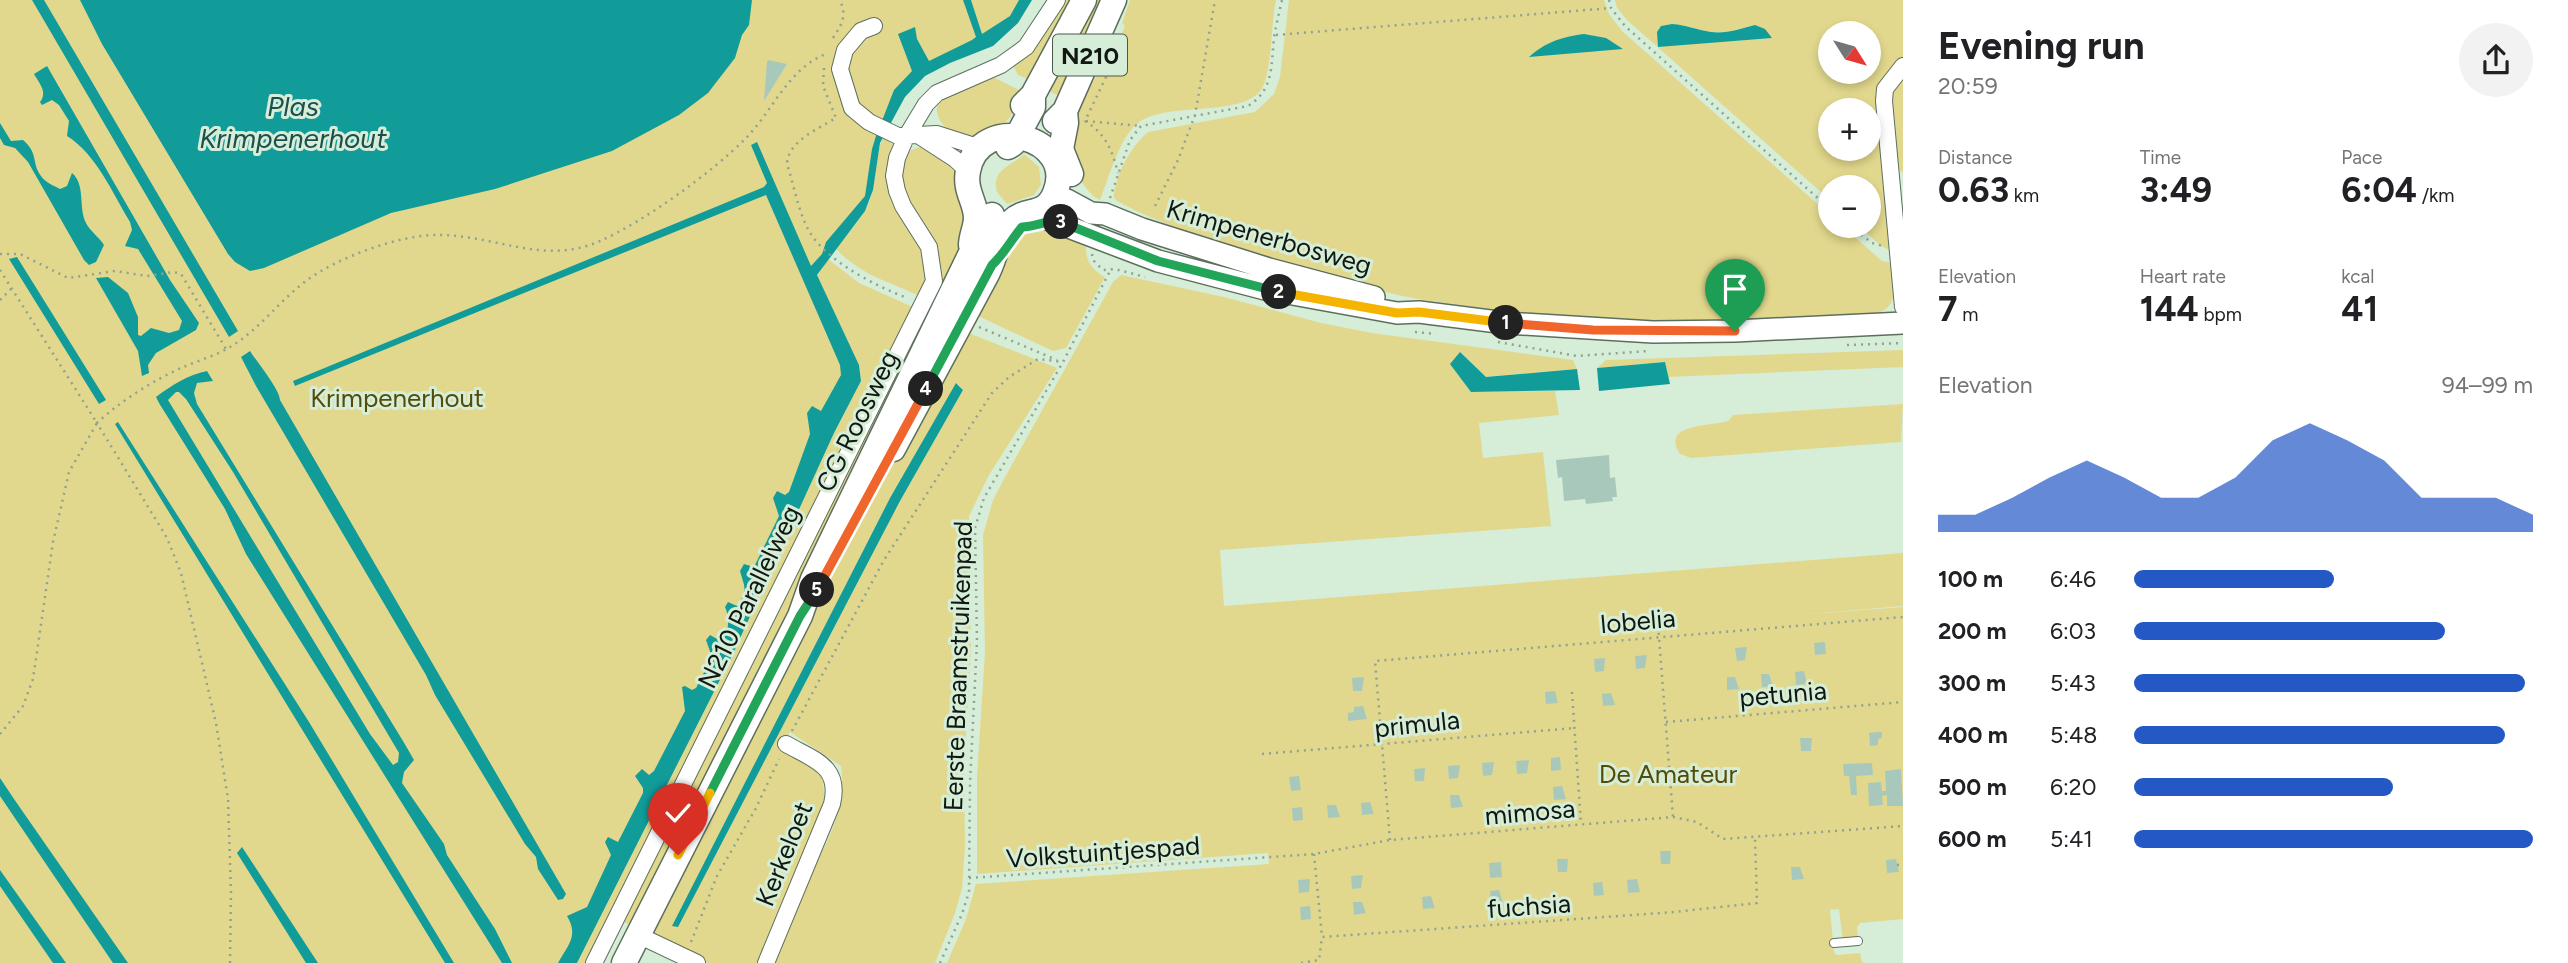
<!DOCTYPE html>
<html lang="en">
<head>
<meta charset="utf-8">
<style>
  body { margin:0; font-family:Figtree,sans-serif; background:#f2f2f2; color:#202124; height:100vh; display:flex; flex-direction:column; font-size:26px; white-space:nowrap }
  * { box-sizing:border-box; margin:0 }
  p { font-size:23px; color:#757577 }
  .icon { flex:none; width:38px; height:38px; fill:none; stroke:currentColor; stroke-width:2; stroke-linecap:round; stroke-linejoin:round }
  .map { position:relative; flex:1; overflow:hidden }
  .sheet { display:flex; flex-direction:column; background:#fff; width:665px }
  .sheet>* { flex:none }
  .needle { width:46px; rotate:127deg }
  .buttons { position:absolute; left:1818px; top:21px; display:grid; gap:14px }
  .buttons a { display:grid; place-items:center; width:63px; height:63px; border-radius:50%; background:#fff; box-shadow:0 4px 10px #0003; font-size:35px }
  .pin { position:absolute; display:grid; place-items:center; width:60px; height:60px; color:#fff; margin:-72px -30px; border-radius:50% 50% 50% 0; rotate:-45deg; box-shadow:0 0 7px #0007 }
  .pin .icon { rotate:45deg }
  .km { position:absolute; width:35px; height:35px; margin:-18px; border-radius:50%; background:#222; color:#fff; font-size:19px; line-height:35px; text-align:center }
  .round { display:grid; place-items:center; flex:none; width:74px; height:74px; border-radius:37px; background:#f2f2f2 }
  .overview { display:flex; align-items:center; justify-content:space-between; height:119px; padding:0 35px }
  h1 { font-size:38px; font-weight:700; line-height:52px }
  .figures { display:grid; grid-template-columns:repeat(3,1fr); gap:10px; height:119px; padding:7px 35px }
  .figures div { display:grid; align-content:center }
  .figures b { font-size:35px; font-weight:700 }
  .figures small { font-size:19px; font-weight:400 }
  .figures p { font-size:19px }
  .chart { height:196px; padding:14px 35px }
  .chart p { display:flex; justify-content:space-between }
  .chart svg { width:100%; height:126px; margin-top:7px; fill:#2358c5; opacity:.7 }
  ul { padding:0 35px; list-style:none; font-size:23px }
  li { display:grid; grid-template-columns:112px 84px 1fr; align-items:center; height:52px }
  li i { height:18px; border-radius:9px; background:#2358c5 }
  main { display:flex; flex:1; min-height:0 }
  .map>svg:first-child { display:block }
  .green { fill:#e2d88d; fill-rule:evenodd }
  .water { fill:#119c9a; fill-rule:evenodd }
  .building { fill:#a9c8bc }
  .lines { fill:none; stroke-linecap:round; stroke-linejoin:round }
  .lane-casing { stroke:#5c6f5d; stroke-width:10 }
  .street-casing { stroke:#5c6f5d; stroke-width:18 }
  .secondary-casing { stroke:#5c6f5d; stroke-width:24 }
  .primary-casing { stroke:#5c6f5d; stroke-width:27 }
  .path { stroke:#90a292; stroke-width:2.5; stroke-dasharray:2 5; stroke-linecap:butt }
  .lane { stroke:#fff; stroke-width:8 }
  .street { stroke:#fff; stroke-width:16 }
  .secondary { stroke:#fff; stroke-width:21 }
  .primary { stroke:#fff; stroke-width:24 }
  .split-1-casing { stroke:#fff; stroke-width:14 }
  .split-2-casing { stroke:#fff; stroke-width:14 }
  .split-3-casing { stroke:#fff; stroke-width:14 }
  .split-4-casing { stroke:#fff; stroke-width:14 }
  .split-5-casing { stroke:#fff; stroke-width:14 }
  .split-6-casing { stroke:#fff; stroke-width:14 }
  .split-7-casing { stroke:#fff; stroke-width:14 }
  .split-1 { stroke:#f0652b; stroke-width:9 }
  .split-2 { stroke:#f5b400; stroke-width:9 }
  .split-3 { stroke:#22a559; stroke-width:9 }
  .split-4 { stroke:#22a559; stroke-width:9 }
  .split-5 { stroke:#f0652b; stroke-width:9 }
  .split-6 { stroke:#22a559; stroke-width:9 }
  .split-7 { stroke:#f5b400; stroke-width:9 }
  .labels { text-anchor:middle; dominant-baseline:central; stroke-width:6; stroke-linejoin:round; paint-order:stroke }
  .shield { fill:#d6edd8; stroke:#4b584d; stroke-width:2 }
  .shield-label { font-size:24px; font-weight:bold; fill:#101811 }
  .street-label { font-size:26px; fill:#101811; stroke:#d6edd8 }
  .park-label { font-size:26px; fill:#544b09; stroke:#d6edd8 }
  .water-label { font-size:28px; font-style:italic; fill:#1c4f4e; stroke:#d6edd8 }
</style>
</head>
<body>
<main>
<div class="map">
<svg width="1903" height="963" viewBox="0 0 1903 963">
  <rect width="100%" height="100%" fill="#d6edd8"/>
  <!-- green -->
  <path class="green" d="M0 0H1025L996 36 914 75 875 150 868 195 807 275 850 376 568 963H0Z
    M1059 0H1070L1028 79 1018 75 1011 62Z
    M1094 0H1107L1061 97 1047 90Z
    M1130 0H1276C1271 22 1272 75 1261 90 1240 118 1166 101 1138 123 1119 138 1109 178 1100 200 1091 196 1087 189 1081 181 1057 142 1081 104 1100 69L1109 63 1125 26 1122 23Z
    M1289 0H1604L1609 14 1622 31 1830 215V226H1842L1882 261 1891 263C1893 277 1899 297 1887 308 1871 323 1806 319 1783 319 1675 322 1568 322 1461 305 1440 302 1419 300 1398 295 1355 286 1313 271 1271 258 1218 242 1166 228 1117 201L1114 198C1114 176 1132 145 1148 132L1255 112 1274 94 1280 77Z
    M1615 0H1903V59L1879 124 1890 250 1881 246 1859 226H1869V187H1830V200L1627 20 1617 8ZM1672 24C1688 25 1696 30 1711 32 1726 34 1740 29 1755 25L1772 38 1659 46 1661 26ZM1830 33H1869V72H1830ZM1830 110H1869V149H1830Z
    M1903 74V173L1894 165 1890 98 1893 89Z
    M991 76 1025 93C1014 113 1001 136 975 137 966 137 955 133 947 130 939 120 932 110 941 98Z
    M884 136 894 146 890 166 926 248 930 273 919 296C886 280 864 277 836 249 850 231 868 213 873 189 877 171 875 153 884 136Z
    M921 147C935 150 950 162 958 173L968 234 941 288 938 286C937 273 938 256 934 243 926 214 893 200 903 164 906 153 910 149 921 147Z
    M1024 154 1039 167 1041 185 1034 195 1007 204 997 192C991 169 1011 167 1024 154Z
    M1054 229 1086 239C1085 257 1088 268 1105 277L1066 348 1053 351 976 315 1018 239 1022 235Z
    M828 259 859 283 915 308 587 963H577L731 658 834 433 861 381 859 365 817 276Z
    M1121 275 1224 297 1321 323 1372 333 1573 360 1577 369 1486 377 1460 352 1472 392 1555 391 1559 415 1479 423 1483 458 1543 452 1551 526 1220 550 1224 606 1903 553V606L1810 614 1903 607V919L1860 923 1857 927 1858 940 1843 942 1839 909 1816 911 1830 910 1834 952 1837 955 1860 953 1862 962 1865 963H947L966 919 976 884 1269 864 1268 853 977 874V775L985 653 983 535 993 500 1004 479 1113 282Z
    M923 319 926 320 823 529 791 612 632 926 620 920Z
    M971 334 1057 368 989 475 969 516 971 650 964 767 965 847 962 889 955 913 935 963H775C781 939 790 915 801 892 821 852 848 814 841 766L790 732 781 747 798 756 822 775 825 801 821 816 774 920 760 963H708L654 938 651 929 870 499 886 469 920 419 967 335ZM957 383 963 390 900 501 678 926H673L890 498Z
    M1903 350V367L1668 377 1665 362 1597 368 1606 360Z
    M1903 404 1901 442 1691 458 1680 454C1660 424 1710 426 1724 422 1730 421 1729 420 1733 415Z"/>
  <!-- water -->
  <path class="water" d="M32 0H44L238 331 229 337Z
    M80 0H752L749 25 742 35 735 58 708 93 679 115 612 151 495 189 391 213 264 268 250 271 235 262 228 254 102 44Z
    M963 0H971L982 34 1010 16 1019 0H1032L1018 23 993 46 950 63 925 76 905 97 880 143 873 190 865 211 817 275 859 365 861 381 834 433 731 658 577 963H558C568 945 579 936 567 916L587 907 611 855 605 842 608 837 618 842 643 793V788L635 776 642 769 649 775 654 771 685 711 682 687 685 686 692 690 696 688 712 657 706 640 710 635 719 640C730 633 730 618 725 607L728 602 737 606C748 589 745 589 740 571L744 564 754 567 779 516 773 498 777 491 785 495 789 492 810 434 807 413 812 406 821 411 841 375 840 365 766 195 295 386 293 381 764 187 767 183 751 145 757 142 811 266 822 254 826 242 865 196 872 149 876 136 894 90 912 71 898 34 915 27 917 39 929 61 972 40 976 37Z
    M1672 24C1688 25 1696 30 1711 32 1726 34 1740 29 1755 25L1765 29 1772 38 1658 47 1657 32 1661 26Z
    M1584 34 1606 38 1623 49 1529 57C1546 42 1561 37 1584 34Z
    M47 66 170 280 199 323 196 330 156 353 148 365 149 373 142 376 138 351 96 278 108 277 128 293 138 317V335L141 336 151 328 169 333 179 330 182 321 138 249 125 246 132 230 130 222C112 192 96 154 67 136L69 121 59 105 52 100 42 105 40 102C48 92 39 83 34 74Z
    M0 123 11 141 23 140C39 154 31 162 41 176 45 182 54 186 60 189L67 186 72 173C86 185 78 207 86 223 90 231 99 237 104 245L96 262 89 265 84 260 28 162 15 148 4 145 0 138Z
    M17 257 106 400 99 404 9 259Z
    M250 351C257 362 280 390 280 400L566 894 563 899 558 900 538 869 536 857 525 844 435 695 426 675 256 386 241 357Z
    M1460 352 1486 377 1577 369 1580 390 1471 392 1450 364Z
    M1665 362 1670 384 1599 391 1597 368Z
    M207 371 213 381 197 383 194 393 197 404 403 741 414 760 404 772 402 783 444 844 447 855 495 929 512 963H502L246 554 225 509 159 403 156 397C172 385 188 375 207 371ZM176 392H179L186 399 233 472 399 753 398 762 393 765 370 734 168 400Z
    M956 383 963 390 900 501 678 927 672 926 890 498Z
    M118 422 309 722 454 963H445L115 424Z
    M0 778 14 799 128 963H113L0 796Z
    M242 847 318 963H306L237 853Z
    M0 870 66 963H53L0 886Z"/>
  <!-- building -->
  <path class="building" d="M768 60 787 64 764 101 767 62Z
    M1609 455 1610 478 1615 477 1617 497H1612L1613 501 1586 504 1585 499 1564 501 1562 477 1558 478 1556 460Z
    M1825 642 1826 654 1815 655 1814 643Z
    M1747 647 1745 660 1737 661 1735 648Z
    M1647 655 1645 668 1636 669 1635 656Z
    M1605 658 1604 671 1595 672 1594 659Z
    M1804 671 1807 684 1796 685 1795 672Z
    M1761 674H1769L1773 686 1762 687Z
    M1364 677 1362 691H1353L1352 678Z
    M1727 677H1735L1739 689 1727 690Z
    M1555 691 1558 703 1546 704 1545 692Z
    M1611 693 1615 705 1603 706 1602 694Z
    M1363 706 1367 719 1348 721V713L1354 712V707Z
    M1877 732H1882V738L1878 739V745L1870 746 1869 733Z
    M1800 738H1812L1811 751H1801Z
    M1560 757 1561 770 1551 771V758Z
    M1529 760 1527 773 1517 774 1516 761Z
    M1494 762 1492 775 1483 776 1482 763Z
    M1872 763 1873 775 1856 776 1857 795H1851L1849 776H1844L1843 764Z
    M1460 765 1458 778 1449 779 1448 766Z
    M1425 768 1424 781H1415L1414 769Z
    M1901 769 1903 806H1887V795L1882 796 1883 805 1869 806 1868 783 1881 782 1882 791H1886L1885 771Z
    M1299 776 1301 790 1291 791 1289 777Z
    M1562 786 1566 799 1554 800 1553 787Z
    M1450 795H1459L1463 807 1451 808Z
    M1370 802 1374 814 1362 815 1361 803Z
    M1327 805H1336L1340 817 1328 818Z
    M1302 807 1303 820 1293 821 1292 808Z
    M1660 851H1671L1670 864H1661Z
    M1557 859H1568L1567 872H1558Z
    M1896 859 1899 872 1887 873 1886 860Z
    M1501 862 1502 877 1490 878 1489 863Z
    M1791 867H1800L1804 879 1792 880Z
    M1363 875 1361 888 1352 889 1351 876Z
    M1310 879 1309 892 1299 893 1298 880Z
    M1637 879 1640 892 1628 893 1627 880Z
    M1602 882 1604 895 1594 896 1593 883Z
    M1499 890 1503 903 1491 904 1490 891Z
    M1431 896 1435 908 1423 909 1422 897Z
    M1353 902H1362L1366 913 1354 915Z
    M1310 906 1311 919 1301 920 1300 907Z"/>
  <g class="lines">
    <!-- lane casing -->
    <g class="lane-casing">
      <path id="lane" d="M1834 943 1858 941"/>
    </g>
    <!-- street casing -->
    <g class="street-casing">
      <path id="street" d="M874 26 861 31 845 50 840 69 852 108 869 122 898 136 937 134 981 148
        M1903 66 1885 89 1884 101 1903 307
        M918 135 955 159 968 171
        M638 935 697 963
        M594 963 934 281 929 247 903 206 897 191 894 176 897 158 906 137 926 104 937 93 1001 65 1026 47 1057 0
        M766 963 832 804C841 766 814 760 786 744"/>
    </g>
    <!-- secondary casing -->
    <g class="secondary-casing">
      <path id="secondary" d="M1067 200 1091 213 1105 214 1142 229 1269 269 1374 297
        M1050 220 1158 261 1200 272 1265 289 1397 313 1419 312 1506 323 1653 332 1735 331 1903 323"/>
    </g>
    <!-- primary casing -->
    <g class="primary-casing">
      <path id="primary" d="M1023 105 1033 95 1084 0
        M1065 111 1066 123 1061 149 1071 174
        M1055 121 1065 111 1114 0
        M1008 147 1013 144 1033 107V95
        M893 449 987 274C996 257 998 235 1012 221 1026 207 1045 218 1055 193 1078 137 979 110 968 171 964 191 976 202 976 218 976 227 971 236 971 245
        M624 963 800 616 813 579 971 253 980 242 992 215"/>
    </g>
    <!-- path -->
    <path class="path" d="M1609 0 1611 8 1625 26 1830 209
      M1276 35 1611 8
      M833 38C842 24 847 17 840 0
      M824 68 823 86 836 118C818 129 788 141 787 164 794 185 798 211 809 231 826 261 876 286 907 298
      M1104 70 1106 77 1085 121C1106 134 1112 150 1118 173
      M1086 121 1141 126
      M1110 198 1130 140 1141 126 1248 106C1274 90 1271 65 1274 38 1276 25 1279 13 1282 0
      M1155 206 1178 160 1195 115 1215 0
      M1850 226 1872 243 1883 246
      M0 254H20L68 278 115 271 147 276 174 272 181 274 226 349
      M1092 254 1093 260 1103 270 1115 269 1145 277
      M0 270 97 423 69 472 53 542 33 679 23 706 0 734
      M0 300 11 289
      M979 327 1057 360
      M1415 332 1436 334
      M1498 342 1577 356 1648 351
      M1847 345 1903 343
      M1657 612 1673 817
      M1572 692 1581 824
      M1666 722 1903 702
      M792 731 884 560 992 393 1009 377 1038 359 1063 362
      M1262 754 1575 728
      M1390 840 1375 661 1903 617
      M1314 854 1322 937 1675 912 1757 903 1755 839
      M1897 865 1903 864
      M969 878 1314 854 1390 840 1673 817 1697 822 1723 839 1903 826
      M691 942 717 876 756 808 779 759
      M230 963 231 893 228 799 216 723 181 573 167 538 97 423C119 402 154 380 181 368 197 361 215 356 230 347 259 330 279 301 306 281 336 258 401 234 439 235 496 235 544 266 600 241 645 221 713 172 747 137 773 110 789 68 826 54
      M940 963 962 914 969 892 970 783 977 641 975 528 984 498 1063 362 1110 271
      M1301 963 1319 960 1322 937"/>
    <!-- lane -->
    <use href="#lane" class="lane"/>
    <!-- street -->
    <use href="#street" class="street"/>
    <!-- secondary -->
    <use href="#secondary" class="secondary"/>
    <!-- primary -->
    <use href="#primary" class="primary"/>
  </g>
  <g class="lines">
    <!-- split-1 casing -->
    <g class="split-1-casing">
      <path id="split-1" d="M1506 323 1593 330 1735 331"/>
    </g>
    <!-- split-2 casing -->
    <g class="split-2-casing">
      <path id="split-2" d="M1279 292 1397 313 1419 312 1506 323"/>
    </g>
    <!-- split-3 casing -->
    <g class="split-3-casing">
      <path id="split-3" d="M1061 222 1158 261 1279 292"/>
    </g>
    <!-- split-4 casing -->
    <g class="split-4-casing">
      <path id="split-4" d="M926 389 992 265C1004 254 1011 240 1022 227 1036 227 1047 219 1061 222"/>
    </g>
    <!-- split-5 casing -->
    <g class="split-5-casing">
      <path id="split-5" d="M817 590 926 389"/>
    </g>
    <!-- split-6 casing -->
    <g class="split-6-casing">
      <path id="split-6" d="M710 793 800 616 817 590"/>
    </g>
    <!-- split-7 casing -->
    <g class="split-7-casing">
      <path id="split-7" d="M678 855 710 793"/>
    </g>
    <!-- split-1 -->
    <use href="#split-1" class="split-1"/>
    <!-- split-2 -->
    <use href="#split-2" class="split-2"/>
    <!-- split-3 -->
    <use href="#split-3" class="split-3"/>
    <!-- split-4 -->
    <use href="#split-4" class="split-4"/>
    <!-- split-5 -->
    <use href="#split-5" class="split-5"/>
    <!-- split-6 -->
    <use href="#split-6" class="split-6"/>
    <!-- split-7 -->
    <use href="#split-7" class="split-7"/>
  </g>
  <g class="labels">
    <!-- shield labels -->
    <rect class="shield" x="1053" y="34.5" width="74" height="41" rx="5"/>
    <g class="shield-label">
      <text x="1090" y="55">N210</text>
    </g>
    <!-- street labels -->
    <g class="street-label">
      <text transform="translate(1269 237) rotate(16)">Krimpenerbosweg</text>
      <text transform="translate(857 421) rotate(-64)">CG Roosweg</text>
      <text transform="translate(749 597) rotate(-64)">N210 Parallelweg</text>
      <text transform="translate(1638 621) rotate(-5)">lobelia</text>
      <text transform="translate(958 666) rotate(-88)">Eerste Braamstruikenpad</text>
      <text transform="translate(1783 694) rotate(-5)">petunia</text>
      <text transform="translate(1417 724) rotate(-6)">primula</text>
      <text transform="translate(1530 812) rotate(-5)">mimosa</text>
      <text transform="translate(1103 852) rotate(-4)">Volkstuintjespad</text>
      <text transform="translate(784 854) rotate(-68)">Kerkeloet</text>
      <text transform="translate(1529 906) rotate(-4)">fuchsia</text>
    </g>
    <!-- park labels -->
    <g class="park-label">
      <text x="397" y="398">Krimpenerhout</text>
      <text x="1668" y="774">De Amateur</text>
    </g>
    <!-- water labels -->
    <g class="water-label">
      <text x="293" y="106">Plas<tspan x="293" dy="32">Krimpenerhout</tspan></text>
    </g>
  </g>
</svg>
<div class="buttons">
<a><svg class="needle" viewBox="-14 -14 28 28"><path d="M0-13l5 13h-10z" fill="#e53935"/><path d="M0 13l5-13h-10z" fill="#757577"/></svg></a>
<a>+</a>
<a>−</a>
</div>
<div class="pin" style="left:1735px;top:331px;background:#1e9e55"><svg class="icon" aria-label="arrive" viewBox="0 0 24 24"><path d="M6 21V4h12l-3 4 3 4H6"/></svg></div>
<div class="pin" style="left:678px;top:855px;background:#d93025"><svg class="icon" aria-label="check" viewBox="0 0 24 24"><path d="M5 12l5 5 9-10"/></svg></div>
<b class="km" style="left:1506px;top:323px">1</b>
<b class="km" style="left:1279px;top:292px">2</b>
<b class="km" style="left:1061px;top:222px">3</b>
<b class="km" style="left:926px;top:389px">4</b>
<b class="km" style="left:817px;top:590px">5</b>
</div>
<section class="sheet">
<div class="overview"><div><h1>Evening run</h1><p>20:59</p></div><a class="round"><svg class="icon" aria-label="share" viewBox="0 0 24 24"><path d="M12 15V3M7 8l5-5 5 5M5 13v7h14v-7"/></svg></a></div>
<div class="figures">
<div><p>Distance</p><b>0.63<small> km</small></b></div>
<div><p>Time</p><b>3:49</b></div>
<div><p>Pace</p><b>6:04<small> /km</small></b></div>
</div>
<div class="figures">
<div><p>Elevation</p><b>7<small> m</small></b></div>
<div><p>Heart rate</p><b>144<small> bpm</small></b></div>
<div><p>kcal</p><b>41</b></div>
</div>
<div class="chart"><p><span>Elevation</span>94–99 m</p>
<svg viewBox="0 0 160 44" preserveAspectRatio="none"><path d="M0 44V38L10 38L20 32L30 25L40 19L50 25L60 32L70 32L80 25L90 12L100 6L110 12L120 19L130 32L140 32L150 32L160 38V44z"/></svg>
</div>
<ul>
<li><b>100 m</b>6:46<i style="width:50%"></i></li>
<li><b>200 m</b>6:03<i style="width:78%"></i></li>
<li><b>300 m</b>5:43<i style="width:98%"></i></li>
<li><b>400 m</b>5:48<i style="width:93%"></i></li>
<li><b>500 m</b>6:20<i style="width:65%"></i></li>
<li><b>600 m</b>5:41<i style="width:100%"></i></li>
</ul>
</section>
</main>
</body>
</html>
